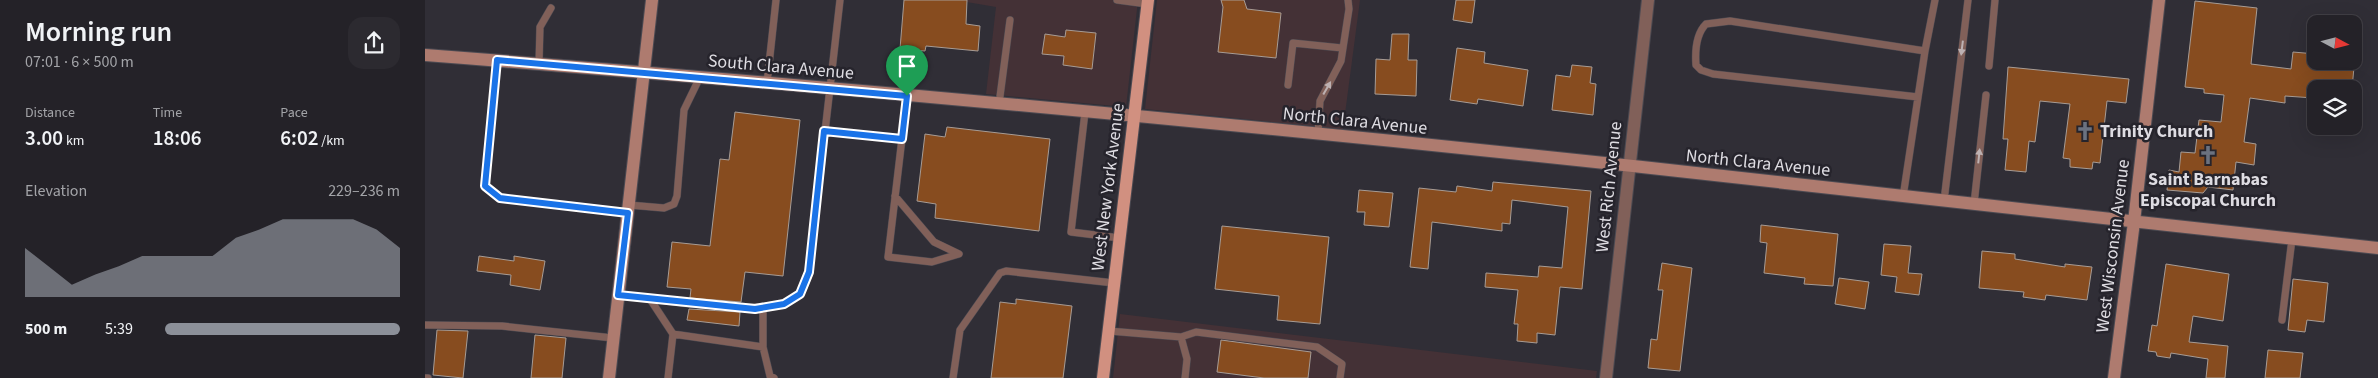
<!DOCTYPE html>
<html lang="en">
<head>
<meta charset="utf-8">
<style>
  body { margin:0; font-family:"Source Sans 3",sans-serif; background:#2c2a30; color:#f1f3f6; height:100vh; display:flex; flex-direction:column; font-size:19px; white-space:nowrap }
  * { box-sizing:border-box; margin:0 }
  p { font-size:16px; color:#a3a4a8 }
  .icon { flex:none; width:28px; height:28px; fill:none; stroke:currentColor; stroke-width:2; stroke-linecap:round; stroke-linejoin:round }
  .map { position:relative; flex:1; overflow:hidden }
  .sheet { display:flex; flex-direction:column; background:#242228; width:425px }
  .sheet>* { flex:none }
  .needle { width:32px; rotate:97deg }
  .buttons { position:absolute; left:1882px; top:15px; display:grid; gap:10px }
  .buttons a { display:grid; place-items:center; width:55px; height:55px; border-radius:10px; background:#242228; box-shadow:0 5px 20px #0002,0 0 0 1px #413f45; font-size:25px }
  .pin { position:absolute; display:grid; place-items:center; width:42px; height:42px; color:#fff; margin:-51px -21px; border-radius:50% 50% 50% 0; rotate:-45deg; box-shadow:0 0 5px #0007 }
  .pin .icon { rotate:45deg }
  .round { display:grid; place-items:center; flex:none; width:52px; height:52px; border-radius:15px; background:#2c2a30 }
  .overview { display:flex; align-items:center; justify-content:space-between; height:85px; padding:0 25px }
  h1 { font-size:28px; font-weight:600; line-height:38px }
  .metrics { display:grid; grid-template-columns:repeat(3,1fr); gap:8px; height:85px; padding:5px 25px }
  .metrics div { display:grid; align-content:center }
  .metrics b { font-size:21px; font-weight:600 }
  .metrics small { font-size:14px; font-weight:400 }
  .metrics p { font-size:14px }
  .chart { height:140px; padding:10px 25px }
  .chart p { display:flex; justify-content:space-between }
  .chart svg { width:100%; height:90px; margin-top:5px; fill:#8c9099; opacity:.7 }
  ul { padding:0 25px; list-style:none; font-size:16px }
  li { display:grid; grid-template-columns:80px 60px 1fr; align-items:center; height:38px }
  li i { height:12px; border-radius:6px; background:#8c9099 }
  main { display:flex; flex:1; min-height:0 }
  .map>svg:first-child { display:block }
  .commercial { fill:#443136 }
  .building { fill:#874c1f; stroke:#a79c95 }
  .lines { fill:none; stroke-linecap:round; stroke-linejoin:round }
  .lane-casing { stroke:#4c4a52; stroke-width:8 }
  .street-casing { stroke:#4c4a52; stroke-width:14 }
  .secondary-casing { stroke:#4c4a52; stroke-width:14 }
  .primary-casing { stroke:#4c4a52; stroke-width:14 }
  .lane { stroke:#816059; stroke-width:7 }
  .street { stroke:#816059; stroke-width:12 }
  .secondary { stroke:#ae7b6f; stroke-width:12 }
  .primary { stroke:#d19080; stroke-width:12 }
  .oneway { fill:#bdb1b2 }
  .route-casing { stroke:#fff; stroke-width:10 }
  .route { stroke:#1a73e8; stroke-width:6 }
  .labels { text-anchor:middle; dominant-baseline:central; stroke-width:5; stroke-linejoin:round; paint-order:stroke }
  .street-label { font-size:18px; fill:#dedce2; stroke:#26242c }
  .poi-label { font-size:18px; font-weight:bold; fill:#dedce2; stroke:#26242c; text-anchor:start }
</style>
</head>
<body>
<main>
<section class="sheet">
<div class="overview"><div><h1>Morning run</h1><p>07:01 · 6 × 500 m</p></div><a class="round"><svg class="icon" aria-label="share" viewBox="0 0 24 24"><path d="M12 15V3M7 8l5-5 5 5M5 13v7h14v-7"/></svg></a></div>
<div class="metrics">
<div><p>Distance</p><b>3.00<small> km</small></b></div>
<div><p>Time</p><b>18:06</b></div>
<div><p>Pace</p><b>6:02<small> /km</small></b></div>
</div>
<div class="chart"><p><span>Elevation</span>229–236 m</p>
<svg viewBox="0 0 160 44" preserveAspectRatio="none"><path d="M0 44V20L10 29L20 38L30 33L40 29L50 24L60 24L70 24L80 24L90 15L100 11L110 6L120 6L130 6L140 6L150 11L160 20V44z"/></svg>
</div>
<ul>
<li><b>500 m</b>5:39<i style="width:100%"></i></li>
</ul>
</section>
<div class="map">
<svg width="1953" height="378" viewBox="0 0 1953 378">
  <rect width="100%" height="100%" fill="#302e36"/>
  <!-- commercial -->
  <path class="commercial" d="M530 0H713L701 107 561 94 571 7Z
    M732 0H935L918 129 720 109Z
    M695 314 1172 371 1171 378H688Z"/>
  <!-- building -->
  <path class="building" d="M479 0H542L541 24 555 26 553 51 501 46 500 51 475 49Z
    M796 0H819L822 9 856 13 851 58 793 52 798 7Z
    M1031 0H1050L1047 23 1028 20Z
    M1770 1 1832 8 1826 64 1866 69 1868 52 1891 54 1893 64 1929 67 1927 89 1890 87 1889 98 1860 96V103L1825 98 1819 142 1831 144 1829 165 1811 162 1808 190 1783 187 1778 193 1742 190 1744 170 1754 172 1756 152 1770 153 1774 120 1796 122 1799 95 1779 93V89L1760 87Z
    M641 30 671 33 667 69 638 65 639 56 617 54 620 34 640 37Z
    M967 34H984L983 60H992L991 96 950 94 951 59 965 60Z
    M1032 48 1060 52 1059 63 1103 70 1098 106 1053 99 1052 104 1025 100Z
    M1147 65 1167 67 1165 83 1171 84 1168 115 1127 110 1131 75 1145 77Z
    M1583 67 1704 79 1701 103 1682 101 1675 163 1668 162 1667 169 1645 167V159L1638 158 1645 104 1615 101 1610 142 1604 141 1601 172 1580 170 1583 139H1578Z
    M310 112 375 120 358 276 320 272 316 302 265 298 266 289 242 287 247 242 285 246 295 159 304 160Z
    M522 127 625 139 614 231 510 218 511 204 492 201 500 134 520 137Z
    M1068 182 1166 191 1157 289 1135 287 1130 335 1112 333V343L1092 341 1093 324H1089L1093 290 1060 287 1061 273 1113 277 1114 266 1137 268 1143 207 1087 200 1085 224 1077 223V231L1007 222 1003 269 985 267 994 188 1031 192 1032 186 1067 191Z
    M934 190 968 193 964 227 939 225 940 212H932Z
    M1336 225 1413 234 1408 286 1379 284 1380 278 1339 273 1342 243 1335 242Z
    M797 226 904 237 895 324 852 320 854 296 790 289Z
    M1459 244 1486 246 1483 273 1497 274 1494 295 1470 292 1472 277 1456 275Z
    M1557 251 1590 254V259L1640 267V264L1667 267 1662 300 1621 295 1620 300 1598 297 1599 292 1554 288Z
    M54 256 89 261V256L120 261 115 290 85 285 86 275 52 271Z
    M1237 263 1267 268 1255 371 1223 368 1226 339 1232 340 1238 290H1233Z
    M1741 264 1804 274 1798 321 1768 316 1764 342 1803 346 1800 378H1781L1783 359 1746 353 1745 358 1732 356 1731 352 1723 351 1727 325 1732 326Z
    M1414 278 1444 282 1440 309 1410 304Z
    M1868 279 1903 283 1899 322 1882 320 1880 332 1863 330Z
    M591 299 647 306 638 378H566L575 302 591 304Z
    M264 309 315 312 314 326 262 320Z
    M12 330 43 331 38 378 8 375Z
    M110 335 141 338 137 378H106Z
    M796 340 886 352 883 378H839L792 372Z
    M1843 350 1878 353 1875 378H1840Z"/>
  <g class="lines">
    <!-- lane casing -->
    <g class="lane-casing">
      <path id="lane" d="M692 0 722 4
        M1500 51 1510 0
        M72 60 60 187 75 198 203 213
        M114 63 115 27 126 8
        M1564 66 1570 0
        M342 83 351 0
        M863 85 868 43 917 48
        M574 104 585 20
        M660 112 646 232 695 238
        M399 131 477 139
        M893 135 895 101 916 61 924 9 923 0
        M470 196 509 242 534 254 507 262 463 257 482 96
        M1478 197 1500 51 1305 21 1281 24C1271 34 1270 51 1271 65L1276 70 1288 74 1493 97
        M1519 201 1543 0
        M1549 204 1561 95
        M204 205 239 208 249 204 252 196 259 110 275 77
        M193 295 225 299 248 334 243 378
        M225 299C257 302 353 319 375 294 380 288 382 279 384 272L415 0
        M338 307V347L345 376 349 378
        M1857 320 1867 239
        M0 325 77 326 188 338
        M684 331 756 337 762 359 760 378
        M248 334 338 347
        M756 337 771 332 892 347 917 364 915 378
        M0 378H3
        M528 378 535 330 575 273 581 271 689 283"/>
    </g>
    <!-- street casing -->
    <g class="street-casing">
      <path id="street" d="M1181 378 1223 0"/>
    </g>
    <!-- secondary casing -->
    <g class="secondary-casing">
      <path id="secondary" d="M0 55C403 86 806 123 1208 166 1456 193 1705 222 1953 248
        M184 378 227 0
        M1689 378 1709 222 1734 0"/>
    </g>
    <!-- primary casing -->
    <g class="primary-casing">
      <path id="primary" d="M678 378 723 0"/>
    </g>
    <!-- lane -->
    <use href="#lane" class="lane"/>
    <!-- street -->
    <use href="#street" class="street"/>
    <!-- secondary -->
    <use href="#secondary" class="secondary"/>
    <!-- primary -->
    <use href="#primary" class="primary"/>
  </g>
  <!-- one-way arrows -->
  <defs><path id="oneway-solid" d="M-6-.8H1V-3.2L6.5 0L1 3.2V.8H-6Z" transform="scale(1.25)"/></defs>
  <g class="oneway">
    <use href="#oneway-solid" transform="translate(1537 48) rotate(97)"/>
    <use href="#oneway-solid" transform="translate(902 88) rotate(-60)"/>
    <use href="#oneway-solid" transform="translate(1554 156) rotate(-84)"/>
  </g>
  <g class="lines">
    <!-- route casing -->
    <g class="route-casing">
      <path id="route" d="M72 60 482 96 477 139 399 131 384 272 375 294 359 304 330 309 193 295 203 213 75 198 60 186Z"/>
    </g>
    <!-- route -->
    <use href="#route" class="route"/>
  </g>
  <!-- icons -->
  <defs>
    <g id="church-bare" transform="scale(1.5)"><path d="M-1.2-6h2.4v3.5h3.3v2.4h-3.3V6h-2.4V-.1h-3.3v-2.4h3.3Z" fill="#6b7280" stroke="#26242c" stroke-width="2.5" paint-order="stroke"/></g>
  </defs>
  <g fill-rule="evenodd">
    <use href="#church-bare" x="1660" y="131"/>
    <use href="#church-bare" x="1783" y="155"/>
  </g>
  <g class="labels">
    <!-- street labels -->
    <g class="street-label">
      <text transform="translate(356 67) rotate(5)">South Clara Avenue</text>
      <text transform="translate(930 121) rotate(6)">North Clara Avenue</text>
      <text transform="translate(1333 163) rotate(6)">North Clara Avenue</text>
      <text transform="translate(683 187) rotate(-83)">West New York Avenue</text>
      <text transform="translate(1184 187) rotate(-84)">West Rich Avenue</text>
      <text transform="translate(1688 246) rotate(-83)">West Wisconsin Avenue</text>
    </g>
    <!-- poi labels -->
    <g class="poi-label">
      <text x="1675" y="131">Trinity Church</text>
      <text x="1783" y="179" text-anchor="middle">Saint Barnabas<tspan x="1783" dy="21">Episcopal Church</tspan></text>
    </g>
  </g>
</svg>
<div class="buttons">
<a><svg class="needle" viewBox="-14 -14 28 28"><path d="M0-13l5 13h-10z" fill="#e53935"/><path d="M0 13l5-13h-10z" fill="#a3a4a8"/></svg></a>
<a><svg class="icon" aria-label="layers" viewBox="0 0 24 24"><path d="M12 4l9 5-9 5-9-5zM3 14l9 5 9-5"/></svg></a>
</div>
<div class="pin" style="left:482px;top:96px;background:#1e9e55"><svg class="icon" aria-label="arrive" viewBox="0 0 24 24"><path d="M6 21V4h12l-3 4 3 4H6"/></svg></div>
</div>
</main>
</body>
</html>
